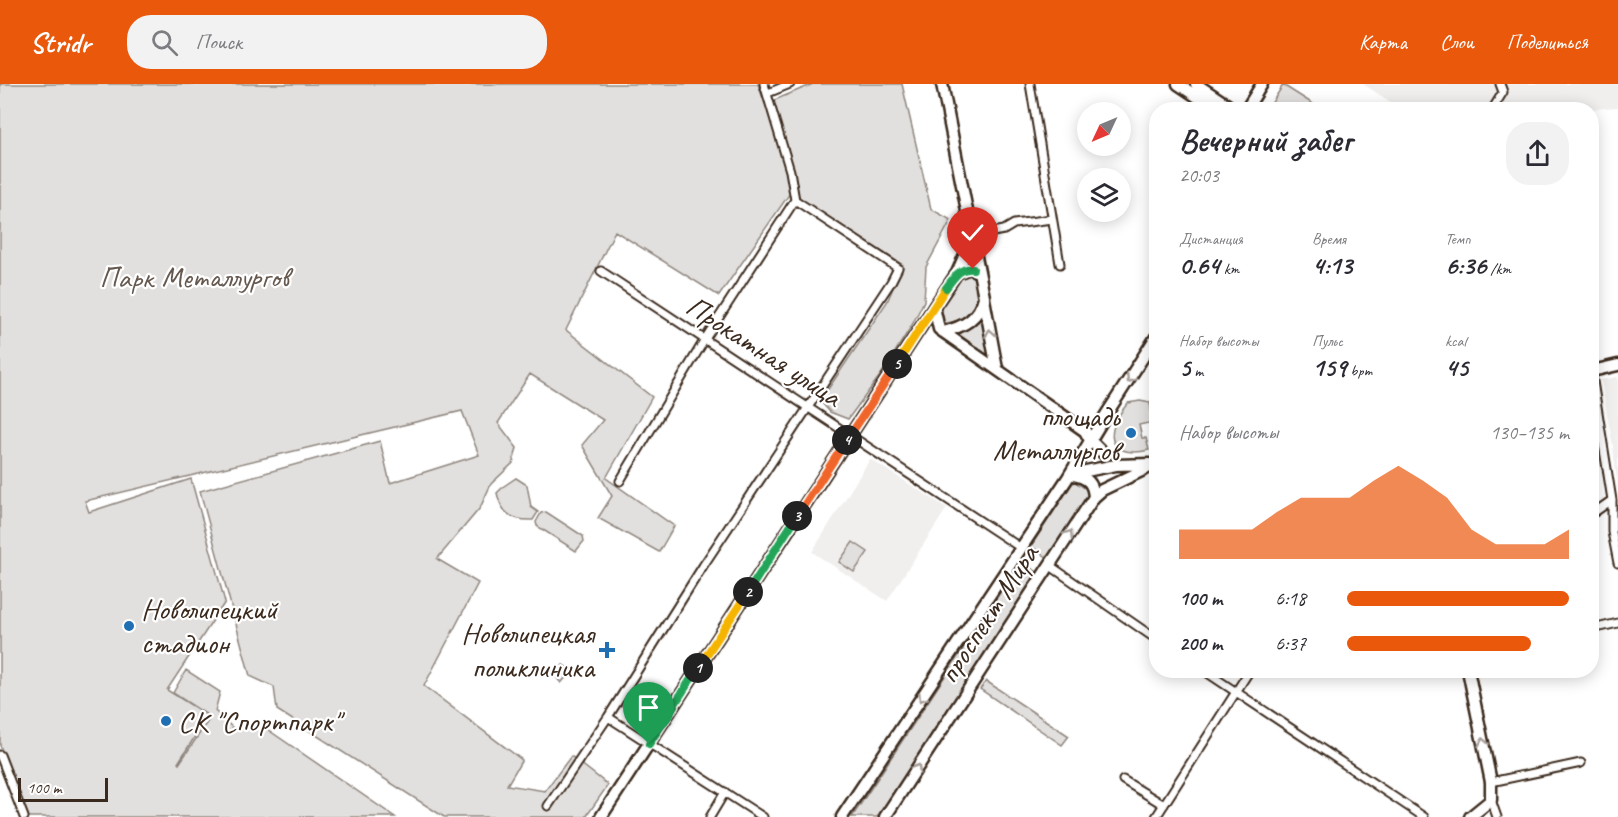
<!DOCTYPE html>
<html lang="ru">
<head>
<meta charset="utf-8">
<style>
  body { margin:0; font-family:Caveat,sans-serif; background:#f2f2f3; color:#2b2b33; height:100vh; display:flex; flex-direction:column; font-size:22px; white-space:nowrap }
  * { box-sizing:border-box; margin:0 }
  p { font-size:20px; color:#7c7c81 }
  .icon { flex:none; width:33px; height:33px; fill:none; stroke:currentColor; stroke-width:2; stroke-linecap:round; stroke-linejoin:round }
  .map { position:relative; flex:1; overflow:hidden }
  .panel { position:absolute; left:1149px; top:18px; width:450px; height:576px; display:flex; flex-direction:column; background:#fff; border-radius:24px; box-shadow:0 3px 15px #0003 }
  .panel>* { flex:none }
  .needle { width:39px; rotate:226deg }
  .buttons { position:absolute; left:1077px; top:18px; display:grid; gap:12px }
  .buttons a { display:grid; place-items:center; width:54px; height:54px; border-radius:50%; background:#fff; box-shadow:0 3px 15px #0003; font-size:30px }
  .scale { position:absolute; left:18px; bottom:15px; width:90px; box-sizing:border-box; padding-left:6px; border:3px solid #3b2a1e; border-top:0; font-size:16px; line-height:21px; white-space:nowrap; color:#3b2a1e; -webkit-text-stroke:4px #fff; paint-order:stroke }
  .pin { position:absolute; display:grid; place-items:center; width:51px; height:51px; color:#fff; margin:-62px -26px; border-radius:50% 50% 50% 0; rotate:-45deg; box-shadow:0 0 6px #0007 }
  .pin .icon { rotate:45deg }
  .km { position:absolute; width:30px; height:30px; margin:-15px; border-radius:50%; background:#222; color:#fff; font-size:16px; line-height:30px; text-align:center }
  .round { display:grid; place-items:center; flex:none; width:63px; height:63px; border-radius:24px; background:#f2f2f3 }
  .head { display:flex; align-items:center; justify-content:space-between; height:102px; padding:0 30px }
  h1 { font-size:33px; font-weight:600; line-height:45px }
  .figures { display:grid; grid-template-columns:repeat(3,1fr); gap:9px; height:102px; padding:6px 30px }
  .figures div { display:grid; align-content:center }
  .figures b { font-size:26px; font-weight:600 }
  .figures small { font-size:16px; font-weight:400 }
  .figures p { font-size:16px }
  .chart { height:168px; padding:12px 30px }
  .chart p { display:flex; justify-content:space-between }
  .chart svg { width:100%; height:108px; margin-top:6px; fill:#ea580c; opacity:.7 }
  ul { padding:0 30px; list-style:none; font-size:20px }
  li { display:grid; grid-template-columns:96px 72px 1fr; align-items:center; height:45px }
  li i { height:15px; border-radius:8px; background:#ea580c }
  header { display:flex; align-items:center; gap:36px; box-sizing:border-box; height:84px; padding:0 30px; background:#ea580c; color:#fff }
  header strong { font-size:28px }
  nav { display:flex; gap:33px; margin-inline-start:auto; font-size:21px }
  .search { width:420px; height:54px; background:#f2f2f3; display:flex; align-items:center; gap:15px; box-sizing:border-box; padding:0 21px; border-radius:24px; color:#7c7c81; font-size:22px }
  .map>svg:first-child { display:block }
  .built { fill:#f1efee }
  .green { fill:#e2e0de; stroke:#8e857e; stroke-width:1.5; fill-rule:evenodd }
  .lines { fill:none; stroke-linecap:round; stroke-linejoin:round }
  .street-casing { stroke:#3b2a1e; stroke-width:11 }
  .secondary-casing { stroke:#3b2a1e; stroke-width:15 }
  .street { stroke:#fff; stroke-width:7 }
  .secondary { stroke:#fff; stroke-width:10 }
  .oneway { stroke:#a79f9a }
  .split-1-casing { stroke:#fff; stroke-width:12 }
  .split-2-casing { stroke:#fff; stroke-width:12 }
  .split-3-casing { stroke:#fff; stroke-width:12 }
  .split-4-casing { stroke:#fff; stroke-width:12 }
  .split-5-casing { stroke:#fff; stroke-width:12 }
  .split-6-casing { stroke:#fff; stroke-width:12 }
  .split-7-casing { stroke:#fff; stroke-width:12 }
  .split-1 { stroke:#22a559; stroke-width:8 }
  .split-2 { stroke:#f5b400; stroke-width:8 }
  .split-3 { stroke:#22a559; stroke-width:8 }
  .split-4 { stroke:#f0652b; stroke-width:8 }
  .split-5 { stroke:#f0652b; stroke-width:8 }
  .split-6 { stroke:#f5b400; stroke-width:8 }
  .split-7 { stroke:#22a559; stroke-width:8 }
  .poi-dot { fill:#1f6fb2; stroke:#fff; stroke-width:2 }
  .labels { text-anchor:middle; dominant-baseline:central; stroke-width:4.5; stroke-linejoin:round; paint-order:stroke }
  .park-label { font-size:30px; fill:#65584e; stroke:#fff }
  .street-label { font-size:30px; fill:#3b2a1e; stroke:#fff }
  .poi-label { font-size:30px; fill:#3b2a1e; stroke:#fff; text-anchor:end }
</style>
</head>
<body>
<header>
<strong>Stridr</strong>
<div class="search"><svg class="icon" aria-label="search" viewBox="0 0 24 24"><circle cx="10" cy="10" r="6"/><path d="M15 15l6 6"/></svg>Поиск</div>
<nav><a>Карта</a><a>Слои</a><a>Поделиться</a></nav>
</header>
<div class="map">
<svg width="1618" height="733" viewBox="0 0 1618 733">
  <rect width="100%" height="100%" fill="#fff"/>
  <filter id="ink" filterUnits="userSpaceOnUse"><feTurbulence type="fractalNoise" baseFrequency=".0167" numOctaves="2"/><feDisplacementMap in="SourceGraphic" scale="12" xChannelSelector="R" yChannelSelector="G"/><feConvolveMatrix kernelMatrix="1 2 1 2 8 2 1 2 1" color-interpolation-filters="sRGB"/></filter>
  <g filter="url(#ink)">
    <!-- built -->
    <path class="built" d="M1363 0H1618V23L1582 26 1401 25Z
      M1618 293V407L1613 362 1601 296Z
      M870 375 947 424 887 517 812 468Z"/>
    <!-- green -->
    <path class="green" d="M0 0H758L765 20 813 0H902L931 125 951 136 926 183 924 217 912 241 882 289 848 335 830 328 820 317 887 218 903 181 790 109 719 212 615 147 566 246 652 313 606 394 674 442 659 468 598 434 612 412 582 361 603 336 530 290 498 339 517 364 513 379 491 400 480 424 437 475 478 499 424 602 522 676 507 701 545 707 571 672 608 701 586 733H444L277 626 274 603 250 592 200 407 380 357 390 399 479 371 462 327 85 417 89 428 191 395 225 518 167 606 207 631 173 609 186 586 220 608 215 627 234 645 261 641 395 733H27L0 661ZM208 632 210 634 179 680 178 679Z
      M1283 1 1321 25H1268Z
      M964 189H967L977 193C978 199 980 207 979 213 978 229 960 237 946 239L941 236 938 227Z
      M982 230 990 274H989L952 248C965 244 974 242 982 230Z
      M1140 317 1150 319 1153 338 1139 341 1142 354H1146L1149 366C1129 371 1104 367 1115 339 1118 332 1123 325 1128 319Z
      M516 394 527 401 531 423 538 428 533 436C512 437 501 429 497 409L504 402Z
      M1074 397 1091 408 1048 474 1031 462Z
      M546 428 583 452 584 457 576 467 537 442 536 438 541 429Z
      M853 458 868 468 854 488 839 478Z
      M1021 477 1039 489 878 733H852Z
      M563 581 570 585 571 588 561 599 555 592Z
      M986 597 1069 652 1062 661 980 605Z"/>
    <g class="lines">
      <!-- street casing -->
      <g class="street-casing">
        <path id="street" d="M1030 0 1060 180
          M768 9 790 0
          M1492 26 1503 8 1500 0
          M972 152 1004 146 1014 140 1052 135
          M601 187 1021 464
          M1592 291 1612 416V448L1618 479
          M620 397 705 255 795 116
          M1592 430 1612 416
          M1049 481 1156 555
          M1592 545 1618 539
          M1203 586 1424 733
          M608 633 763 733
          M0 671 24 733
          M1123 696 1164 721
          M1491 698 1581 679
          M1491 716 1497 733
          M548 722 608 633 703 482 891 198 898 184 795 116 790 87 764 0
          M710 733 725 708
          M1156 733 1250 586"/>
      </g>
      <!-- secondary casing -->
      <g class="secondary-casing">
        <path id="secondary" d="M942 0 984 213C979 235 963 243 943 248
          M1178 0 1217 26
          M1196 0 1235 26
          M1246 26 1262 0
          M957 189 967 166 969 151
          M979 189 970 184 957 189 934 223 939 245 1085 347 1090 356 1106 372
          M984 215 997 285
          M1592 287 1618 281
          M1071 390 1116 381 1150 380
          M1074 391C1088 394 1093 399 1094 413
          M1468 586 1491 698V716L1470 733
          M601 733 934 223
          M842 733 1067 395 1102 337 1156 253
          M885 733 1094 413 1102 406 1156 380"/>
      </g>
      <!-- street -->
      <use href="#street" class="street"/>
      <!-- secondary -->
      <use href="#secondary" class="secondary"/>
    </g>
    <!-- one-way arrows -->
    <defs><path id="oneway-chevron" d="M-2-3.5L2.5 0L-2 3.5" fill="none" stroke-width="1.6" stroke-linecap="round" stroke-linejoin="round" transform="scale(1.5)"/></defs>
    <g class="oneway">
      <use href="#oneway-chevron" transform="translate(990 249) rotate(-100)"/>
      <use href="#oneway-chevron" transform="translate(1130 295) rotate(123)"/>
      <use href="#oneway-chevron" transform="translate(1069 450) rotate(-57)"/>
      <use href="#oneway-chevron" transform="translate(922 614) rotate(124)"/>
      <use href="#oneway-chevron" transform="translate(1483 658) rotate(-101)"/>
      <use href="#oneway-chevron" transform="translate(917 684) rotate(-57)"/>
    </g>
  </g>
  <g class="lines" filter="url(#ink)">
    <!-- split-1 casing -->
    <g class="split-1-casing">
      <path id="split-1" d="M649 660 698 584"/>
    </g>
    <!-- split-2 casing -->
    <g class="split-2-casing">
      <path id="split-2" d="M698 584 748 508"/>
    </g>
    <!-- split-3 casing -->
    <g class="split-3-casing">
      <path id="split-3" d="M748 508 797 432"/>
    </g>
    <!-- split-4 casing -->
    <g class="split-4-casing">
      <path id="split-4" d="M797 432 847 356"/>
    </g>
    <!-- split-5 casing -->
    <g class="split-5-casing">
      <path id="split-5" d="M847 356 897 280"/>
    </g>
    <!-- split-6 casing -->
    <g class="split-6-casing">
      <path id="split-6" d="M897 280 946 204"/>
    </g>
    <!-- split-7 casing -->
    <g class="split-7-casing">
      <path id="split-7" d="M946 204C954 194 959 183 973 185"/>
    </g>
    <!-- split-1 -->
    <use href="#split-1" class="split-1"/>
    <!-- split-2 -->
    <use href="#split-2" class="split-2"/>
    <!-- split-3 -->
    <use href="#split-3" class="split-3"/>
    <!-- split-4 -->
    <use href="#split-4" class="split-4"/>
    <!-- split-5 -->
    <use href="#split-5" class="split-5"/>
    <!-- split-6 -->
    <use href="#split-6" class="split-6"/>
    <!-- split-7 -->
    <use href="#split-7" class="split-7"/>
  </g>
  <!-- markers -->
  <g class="poi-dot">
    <circle cx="1131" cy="349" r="6"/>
    <circle cx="129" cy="542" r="6"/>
    <path d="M604 557h6v6h6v6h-6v6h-6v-6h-6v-6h6z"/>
    <circle cx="166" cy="637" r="6"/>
  </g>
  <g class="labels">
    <!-- park labels -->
    <g class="park-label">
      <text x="194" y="193">Парк Металлургов</text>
    </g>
    <!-- street labels -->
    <g class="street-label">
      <text transform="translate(764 267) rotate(33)">Прокатная улица</text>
      <text transform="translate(988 530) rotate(-57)">проспект Мира</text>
    </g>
    <!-- poi labels -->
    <g class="poi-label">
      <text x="1119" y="332">площадь<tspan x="1119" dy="34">Металлургов</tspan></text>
      <text x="141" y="525" text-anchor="start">Новолипецкий<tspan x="141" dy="34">стадион</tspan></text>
      <text x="594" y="549">Новолипецкая<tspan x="594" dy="34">поликлиника</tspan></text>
      <text x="178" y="637" text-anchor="start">СК "Спортпарк"</text>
    </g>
  </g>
</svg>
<div class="buttons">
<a><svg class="needle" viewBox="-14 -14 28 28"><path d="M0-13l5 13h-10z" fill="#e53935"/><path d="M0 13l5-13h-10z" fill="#7c7c81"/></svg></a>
<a><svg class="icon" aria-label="layers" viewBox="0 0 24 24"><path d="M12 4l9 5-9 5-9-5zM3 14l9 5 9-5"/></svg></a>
</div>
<div class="scale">100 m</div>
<div class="pin" style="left:649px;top:660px;background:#1e9e55"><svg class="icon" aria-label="arrive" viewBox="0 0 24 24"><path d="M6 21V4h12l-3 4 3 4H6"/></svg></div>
<div class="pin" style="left:973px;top:185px;background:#d93025"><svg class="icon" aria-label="check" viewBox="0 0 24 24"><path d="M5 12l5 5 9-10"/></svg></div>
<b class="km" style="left:698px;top:584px">1</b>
<b class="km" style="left:748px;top:508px">2</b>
<b class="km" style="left:797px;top:432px">3</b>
<b class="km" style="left:847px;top:356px">4</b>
<b class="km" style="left:897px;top:280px">5</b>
<section class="panel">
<div class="head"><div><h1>Вечерний забег</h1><p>20:03</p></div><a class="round"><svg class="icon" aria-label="share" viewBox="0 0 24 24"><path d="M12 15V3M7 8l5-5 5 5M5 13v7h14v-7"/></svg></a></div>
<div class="figures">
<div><p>Дистанция</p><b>0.64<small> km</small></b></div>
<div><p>Время</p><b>4:13</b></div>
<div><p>Темп</p><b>6:36<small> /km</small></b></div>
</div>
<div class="figures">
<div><p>Набор высоты</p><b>5<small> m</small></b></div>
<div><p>Пульс</p><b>159<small> bpm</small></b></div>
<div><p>kcal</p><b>45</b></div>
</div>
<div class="chart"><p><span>Набор высоты</span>130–135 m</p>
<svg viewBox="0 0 160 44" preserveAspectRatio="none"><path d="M0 44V32L10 32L20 32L30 32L40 25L50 19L60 19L70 19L80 12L90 6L100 12L110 19L120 32L130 38L140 38L150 38L160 32V44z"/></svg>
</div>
<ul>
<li><b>100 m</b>6:18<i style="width:100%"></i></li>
<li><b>200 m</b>6:37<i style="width:83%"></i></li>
</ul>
</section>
</div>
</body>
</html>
